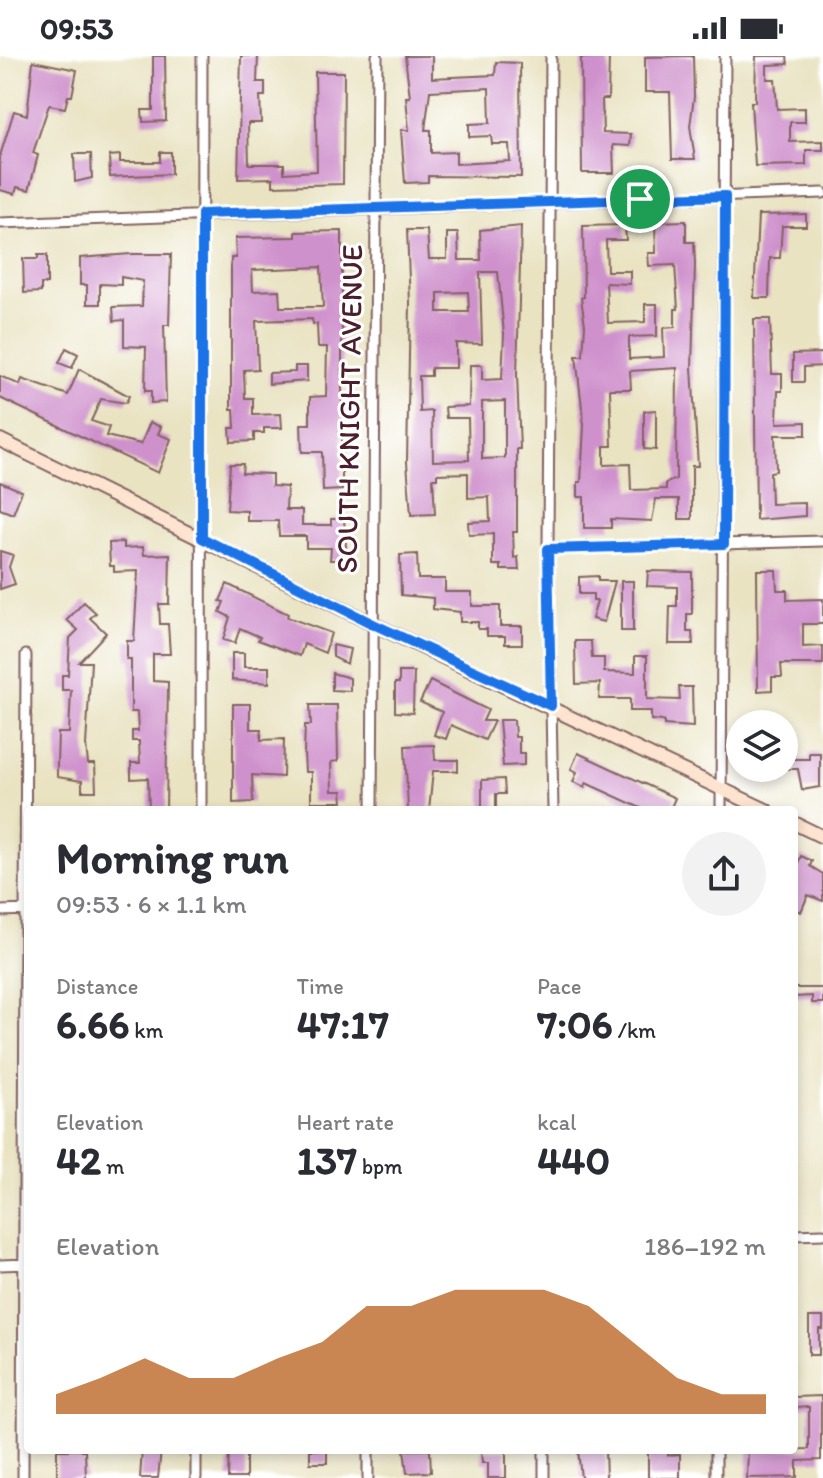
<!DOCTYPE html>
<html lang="en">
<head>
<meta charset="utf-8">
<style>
  body { margin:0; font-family:Itim,sans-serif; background:#f2f2f3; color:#2b2b33; height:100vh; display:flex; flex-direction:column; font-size:30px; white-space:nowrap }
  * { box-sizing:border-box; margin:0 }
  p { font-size:26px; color:#7c7c81 }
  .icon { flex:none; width:44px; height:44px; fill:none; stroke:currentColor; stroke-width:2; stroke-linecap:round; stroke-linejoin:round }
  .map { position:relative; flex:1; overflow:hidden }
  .sheet { position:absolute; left:24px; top:750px; width:774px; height:648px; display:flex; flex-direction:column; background:#fff; border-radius:8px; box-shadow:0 4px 12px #0003 }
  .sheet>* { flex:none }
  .fabs { position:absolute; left:726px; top:654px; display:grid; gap:16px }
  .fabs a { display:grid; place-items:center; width:72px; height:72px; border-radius:50%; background:#fff; box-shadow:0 4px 12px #0003; font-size:40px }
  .pin { position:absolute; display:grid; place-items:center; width:68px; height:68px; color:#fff; margin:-34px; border:4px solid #fff; border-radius:50%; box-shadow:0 2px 8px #0007 }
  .round { display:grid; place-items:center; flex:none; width:84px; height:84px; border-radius:42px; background:#f2f2f3 }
  .overview { display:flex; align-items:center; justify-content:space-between; height:136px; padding:0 32px }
  h1 { font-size:44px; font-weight:700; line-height:60px }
  .figures { display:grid; grid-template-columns:repeat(3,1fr); gap:12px; height:136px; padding:8px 32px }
  .figures div { display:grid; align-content:center }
  .figures b { font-size:40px; font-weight:700 }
  .figures small { font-size:22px; font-weight:400 }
  .figures p { font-size:22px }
  .chart { height:224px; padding:16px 32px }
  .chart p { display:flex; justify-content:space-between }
  .chart svg { width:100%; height:144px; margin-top:8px; fill:#b45309; opacity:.7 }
  .status { display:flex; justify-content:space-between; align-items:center; height:56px; padding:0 40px; background:#fff; direction:ltr }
  .status svg { height:22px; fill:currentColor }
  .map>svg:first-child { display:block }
  .building { fill:#cf91cc; fill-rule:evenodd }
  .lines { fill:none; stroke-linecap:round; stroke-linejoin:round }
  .street-casing { stroke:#826460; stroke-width:13 }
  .secondary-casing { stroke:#826460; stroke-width:16 }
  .street { stroke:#fff; stroke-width:9 }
  .secondary { stroke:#fde4d1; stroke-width:12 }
  .route-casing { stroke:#fff; stroke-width:16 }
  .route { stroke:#1a73e8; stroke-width:10 }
  .labels { text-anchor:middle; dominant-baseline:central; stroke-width:6; stroke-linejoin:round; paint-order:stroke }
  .street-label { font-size:30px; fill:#4a1f2b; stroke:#fff }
</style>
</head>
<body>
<div class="status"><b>09:53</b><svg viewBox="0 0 49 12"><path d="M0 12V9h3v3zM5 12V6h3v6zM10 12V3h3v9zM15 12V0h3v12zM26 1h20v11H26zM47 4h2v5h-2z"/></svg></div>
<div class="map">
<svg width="823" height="1422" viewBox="0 0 823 1422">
  <rect width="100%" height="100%" fill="#fff"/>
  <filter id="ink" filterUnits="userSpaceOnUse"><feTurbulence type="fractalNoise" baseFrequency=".0125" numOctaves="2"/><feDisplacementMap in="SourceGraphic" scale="16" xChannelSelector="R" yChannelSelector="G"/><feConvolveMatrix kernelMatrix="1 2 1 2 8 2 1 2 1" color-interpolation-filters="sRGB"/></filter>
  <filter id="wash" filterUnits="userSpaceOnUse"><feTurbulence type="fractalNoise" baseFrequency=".006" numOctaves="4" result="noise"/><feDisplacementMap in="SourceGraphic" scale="32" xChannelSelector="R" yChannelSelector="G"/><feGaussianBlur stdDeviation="1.8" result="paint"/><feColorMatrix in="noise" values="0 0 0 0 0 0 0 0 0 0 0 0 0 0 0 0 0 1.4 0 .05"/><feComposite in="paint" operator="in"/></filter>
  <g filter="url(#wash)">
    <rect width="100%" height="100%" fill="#e9e3c2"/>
    <g id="blocks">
      <!-- building -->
      <path class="building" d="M153 0H165L166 65 143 66 142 54H153Z
        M241 0H258L257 26H265V40H260L261 67H248L249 108H284V117L317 115 315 16H344L343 128 273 130V122L238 123Z
        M405 0H432V22L495 19 496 6 520 7 521 121 428 120V126L405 127 401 74H409L406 41H410ZM489 32 490 67 469 68V81L491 80 492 88H509L510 105 456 108V96L431 97V74H425L430 35Z
        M609 0 608 43H602L603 77 631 78 630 90 613 89 614 117H582L581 2Z
        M693 0 694 41 690 70 695 103H672L670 36H645V1Z
        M756 0H787L788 8 767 9V23H775L777 53 805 52V66H790V86L823 85V94H806V109L755 110 751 46H755Z
        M33 5 77 14 72 40H68L65 52 49 49 33 97 38 99 29 134 17 131 15 138 0 134V100L14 55 27 59Z
        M160 96H171V118L110 121 109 100 120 99V106H160Z
        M74 98H91L92 122 75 126Z
        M806 158V170H782L780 202H770L769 242H754L758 159Z
        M686 165V186H694L695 208 692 312 698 410H692V463H679V443H656L652 465 611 463V472H584V441H578V426H581L584 369 576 300H583L585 269 581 242 584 241 583 170 625 169 626 184H606L607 215H630V228L606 227 608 267 645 266V248H657V280L629 281V303L664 301 663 272 675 271V253H678L675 209 649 210 648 197H656L655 166ZM677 312 676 423 666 427V433L631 434 630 408 604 409V390H612L610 333H631L630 315Z
        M521 170 517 319 520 393H517V476H513L514 502 518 501 519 514H501V509H493V478L469 479 468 466 490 465 489 441 468 442V417L437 418V422H433L435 458 411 459 407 406 410 247 407 174H427L429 203H447V177H458L459 204H481L480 174ZM480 216H498L504 278 502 323 482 324V309H470L469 350 445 351 446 362H468L469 404 433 405 432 355 420 356 419 320H431V312H456V287L482 288ZM468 236 469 256H438V237ZM505 345V402L482 403V346Z
        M342 175V434L323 435 322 396H302L301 368H310V341L326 340 327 291H318L317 268H313L312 263 256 265 258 313 244 314 245 342H253V359L281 358 282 372H264V377H254V385L231 386 230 372H235L234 353H231V202H236L235 182 296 181V176ZM321 211 323 251H280L279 234 253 235 252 214Z
        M131 198H171L169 269H164L166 346 151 347V335H145L146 291 124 290V264L114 265 113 251 142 250 143 225 121 221V229L100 228V248H87V229H80V202Z
        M38 199H47V228H41V236L24 237 23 203H38Z
        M754 263H770L772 318H782V335H778L777 367 806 366V379H775L776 415 770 416 771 448 805 447V460L756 464Z
        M66 292 78 298 72 312 59 307Z
        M823 297V310L804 311V326H793V298Z
        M295 310H307V325L269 328V317L295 316Z
        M79 313 129 340 126 347 101 343 91 365 109 371 106 380 141 388 150 366 161 371 158 378 171 383 158 417 0 342V320L20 329 22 323 68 339Z
        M656 354V394L644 393V355Z
        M230 408H243L242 417 272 418V430L287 431 286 454H302V469H331V463H344L347 504H330L331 492H306V480H279L278 465H247V455L227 454Z
        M0 426 22 435 13 458 0 453Z
        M124 486V492L143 491 144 499 170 498 169 548H159L160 568H168L170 598H153V625L168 626 166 754H149L148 722 131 723V707H140L139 685H132V675H138L137 656H131V603H127V585H134L138 515 114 516V510H110L109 487Z
        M0 495 13 499 9 511 15 528 0 533Z
        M417 498 418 523H445V536H472V550H500V570H522V588H505V580H487V573H478V566H460V556L433 553V542L401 539 400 499Z
        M757 514H776L777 534H787V544L823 543V568H803V591L823 590V608H781L782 621H772V634L758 635Z
        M648 515 692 516V558H687V576H692L693 588H669L670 550H677V531L647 530Z
        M598 520V525H615L604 566 592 563 597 545H593V538H579V521Z
        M621 525H633V575H621Z
        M227 528 288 558 287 561 331 577 325 597 304 588 300 600 258 584 260 581 240 572 235 587 223 584 230 561 220 556 224 546 220 545Z
        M84 546 96 557 90 562 106 577 79 606H91L86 689 88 708H95L96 735H82V725L57 721V709L58 677H69L71 634H62V619H68L70 582 78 574 67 564Z
        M575 585H591L592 602H604V616L635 617V600H647V643L680 644 679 631H692L693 671 664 669V665L651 664V655H630V643H599L600 627 576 628Z
        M333 589 350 593 347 608 333 601Z
        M232 597H244V611H269V627L232 624Z
        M399 616H414L413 657 395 656V627H399Z
        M332 617 350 622V635L332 634Z
        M430 625 488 654 483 665H494L485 684 451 669 446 683 434 679 442 656 420 646Z
        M233 648H250V673H261V684L284 683 283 721 252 719 253 746 233 747Z
        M310 649H337L338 705 331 706 332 735H342L343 746H311V716H305L304 697 305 669H311Z
        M499 664H514L515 681H519V697H524V709L503 710Z
        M434 689 435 704H458V715H433L429 754H408L405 690Z
        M578 697 675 742 670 754H645L586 727 585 731 573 726 577 716 571 713Z
        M809 697H820V731L802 734 798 713H784V703H809Z
        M504 723 505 738H496V754H482V724Z
        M801 800 812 805 810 810 823 818V845L808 839 801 856 794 853V816Z
        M794 932H823V947H812V940L794 941Z
        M809 1261H823V1273H819V1299H809Z
        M821 1340V1404L797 1405V1421L747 1422 748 1394 809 1393V1351L794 1352V1341Z
        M57 1394H85L86 1422H57Z
        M142 1394H161L158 1422H140Z
        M229 1394H246V1422H228Z
        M310 1394H327V1407H310Z
        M404 1394H430L431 1416 407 1417Z
        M481 1394H506V1422H488V1407H482Z
        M578 1394H605L606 1422H581Z
        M648 1394H668V1399L680 1398V1422H648Z"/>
    </g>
  </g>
  <g filter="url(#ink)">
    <use href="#blocks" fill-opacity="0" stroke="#826460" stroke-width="2"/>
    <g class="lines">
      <!-- street casing -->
      <g class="street-casing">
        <path id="street" d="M551 0 548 493 553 754
          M0 167 823 137
          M548 493 823 485
          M201 754 202 0
          M372 754 377 0
          M721 754 725 0
          M0 855 28 854
          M794 1179 823 1178
          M0 1209 28 1208
          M368 1394V1422
          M716 1394V1422
          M23 1422 26 599
          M196 1422V1394
          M544 1422V1394"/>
      </g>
      <!-- secondary casing -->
      <g class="secondary-casing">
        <path id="secondary" d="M0 384 371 567 766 754
          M794 767 823 781"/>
      </g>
      <!-- street -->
      <use href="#street" class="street"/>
      <!-- secondary -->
      <use href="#secondary" class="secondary"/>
    </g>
  </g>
  <g class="lines" filter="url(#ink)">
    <!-- route casing -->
    <g class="route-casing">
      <path id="route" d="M725 140 724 488 548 493 551 650 371 567 202 482V158Z"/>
    </g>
    <!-- route -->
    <use href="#route" class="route"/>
  </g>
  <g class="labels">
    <!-- street labels -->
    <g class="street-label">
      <text transform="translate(349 353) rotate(-89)">SOUTH KNIGHT AVENUE</text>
    </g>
  </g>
</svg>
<div class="fabs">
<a><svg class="icon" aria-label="layers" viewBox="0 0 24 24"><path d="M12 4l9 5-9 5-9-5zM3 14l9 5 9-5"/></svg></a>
</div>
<div class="pin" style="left:640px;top:143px;background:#1e9e55"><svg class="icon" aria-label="arrive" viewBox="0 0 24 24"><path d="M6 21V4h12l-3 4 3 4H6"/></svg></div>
<section class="sheet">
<div class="overview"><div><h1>Morning run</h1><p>09:53 · 6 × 1.1 km</p></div><a class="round"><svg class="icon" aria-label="share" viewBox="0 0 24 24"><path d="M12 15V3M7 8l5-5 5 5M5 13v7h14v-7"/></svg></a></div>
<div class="figures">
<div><p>Distance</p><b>6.66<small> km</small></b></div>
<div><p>Time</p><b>47:17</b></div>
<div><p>Pace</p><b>7:06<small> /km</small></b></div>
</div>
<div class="figures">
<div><p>Elevation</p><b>42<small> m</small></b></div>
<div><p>Heart rate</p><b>137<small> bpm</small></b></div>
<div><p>kcal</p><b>440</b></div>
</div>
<div class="chart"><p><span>Elevation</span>186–192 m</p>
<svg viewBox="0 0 160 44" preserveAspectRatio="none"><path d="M0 44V38L10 33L20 27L30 33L40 33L50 27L60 22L70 11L80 11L90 6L100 6L110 6L120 11L130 22L140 33L150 38L160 38V44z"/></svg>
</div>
</section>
</div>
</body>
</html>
